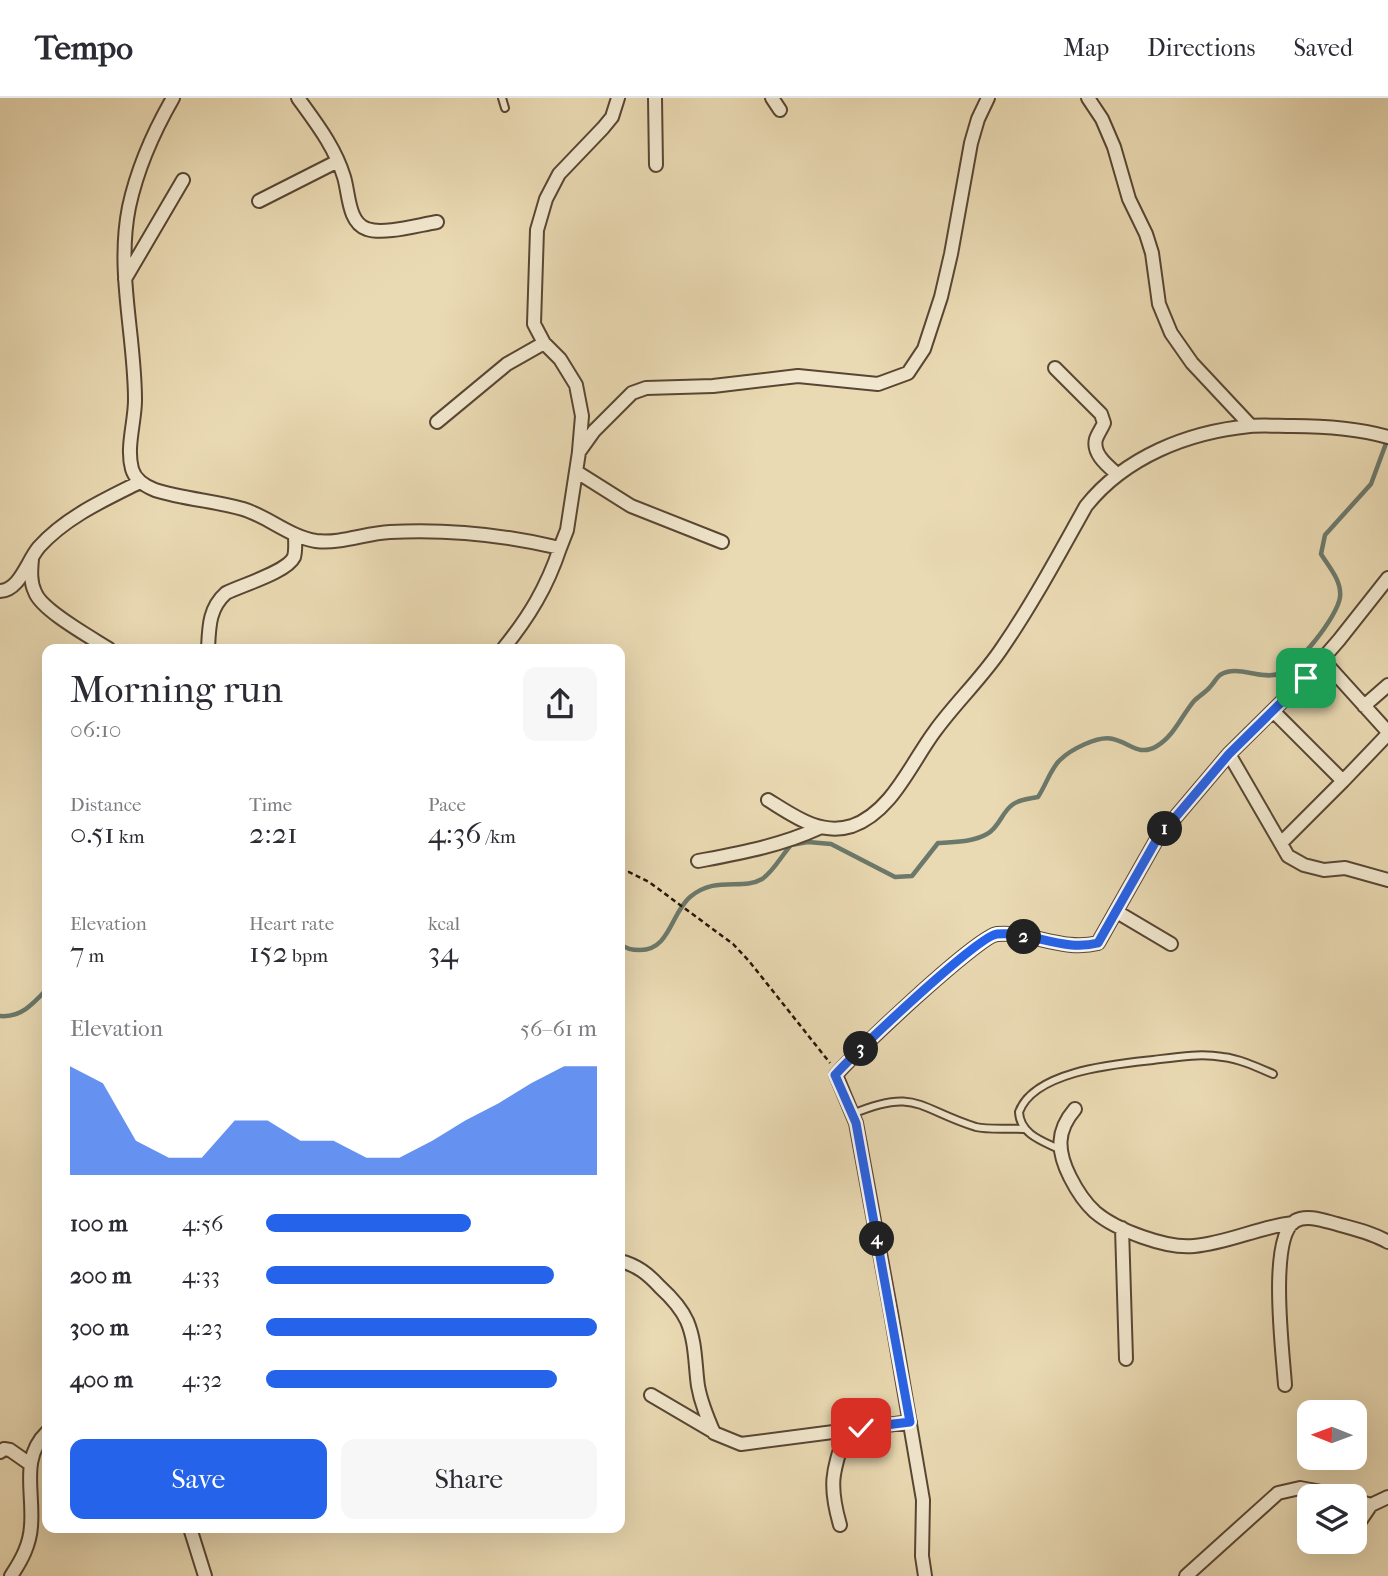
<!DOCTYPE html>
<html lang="en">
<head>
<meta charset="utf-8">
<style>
  body { margin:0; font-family:"IM FELL French Canon",serif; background:#f7f7f7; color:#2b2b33; height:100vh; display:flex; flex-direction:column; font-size:26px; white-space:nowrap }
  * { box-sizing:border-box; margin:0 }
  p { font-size:23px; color:#7c7c81 }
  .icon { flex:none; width:38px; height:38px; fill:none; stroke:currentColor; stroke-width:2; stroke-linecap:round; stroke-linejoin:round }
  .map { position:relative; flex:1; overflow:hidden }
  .side { position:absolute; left:42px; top:546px; width:583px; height:889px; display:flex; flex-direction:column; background:#fff; border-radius:14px; box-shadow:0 7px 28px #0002 }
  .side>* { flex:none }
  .needle { width:46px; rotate:271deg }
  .tools { position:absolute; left:1297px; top:1302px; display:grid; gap:14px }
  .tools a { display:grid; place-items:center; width:70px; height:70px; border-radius:14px; background:#fff; box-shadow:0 7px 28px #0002; font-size:35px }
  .pin { position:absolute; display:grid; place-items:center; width:60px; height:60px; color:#fff; margin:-30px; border-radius:14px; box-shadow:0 4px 10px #0006 }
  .km { position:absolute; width:35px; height:35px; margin:-18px; border-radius:50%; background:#222; color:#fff; font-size:19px; line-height:35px; text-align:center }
  .round { display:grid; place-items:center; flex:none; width:74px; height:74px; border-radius:14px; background:#f7f7f7 }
  .headline { display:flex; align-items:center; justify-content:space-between; height:119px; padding:0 28px }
  h1 { font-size:38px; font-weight:600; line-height:52px }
  .metrics { display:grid; grid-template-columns:repeat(3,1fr); gap:10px; height:119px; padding:7px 28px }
  .metrics div { display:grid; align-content:center }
  .metrics b { font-size:30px; font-weight:600 }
  .metrics small { font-size:19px; font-weight:400 }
  .metrics p { font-size:19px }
  .chart { height:196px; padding:14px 28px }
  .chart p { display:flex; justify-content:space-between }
  .chart svg { width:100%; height:126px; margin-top:7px; fill:#2563eb; opacity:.7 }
  .button { display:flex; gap:14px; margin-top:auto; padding:14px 28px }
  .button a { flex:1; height:80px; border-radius:14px; background:#2563eb; color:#fff; font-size:28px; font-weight:600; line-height:80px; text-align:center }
  .button a+a { background:#f7f7f7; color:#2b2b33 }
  ul { padding:0 28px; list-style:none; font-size:23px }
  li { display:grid; grid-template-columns:112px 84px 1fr; align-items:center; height:52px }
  li i { height:18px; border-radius:9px; background:#2563eb }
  header { display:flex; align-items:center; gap:42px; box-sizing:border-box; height:98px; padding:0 35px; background:#fff; border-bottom:2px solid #e1e1e2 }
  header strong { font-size:33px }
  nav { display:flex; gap:38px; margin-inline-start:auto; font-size:24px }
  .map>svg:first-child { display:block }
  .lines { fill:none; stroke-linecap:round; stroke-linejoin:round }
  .stream { stroke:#6b796c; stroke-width:4.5 }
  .service-casing { stroke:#584633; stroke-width:10 }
  .minor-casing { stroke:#584633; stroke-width:16 }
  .path { stroke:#281508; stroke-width:2.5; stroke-dasharray:5 3.5; stroke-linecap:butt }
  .service { stroke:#f1e7ce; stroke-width:6 }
  .minor { stroke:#f1e7ce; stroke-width:12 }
  .route-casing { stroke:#fff; stroke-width:14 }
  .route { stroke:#2563eb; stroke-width:9 }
</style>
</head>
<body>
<header>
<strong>Tempo</strong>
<nav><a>Map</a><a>Directions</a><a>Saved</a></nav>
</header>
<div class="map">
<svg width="1388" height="1478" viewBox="0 0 1388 1478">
  <rect width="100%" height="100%" fill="#eadab3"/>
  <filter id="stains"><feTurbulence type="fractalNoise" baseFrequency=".00286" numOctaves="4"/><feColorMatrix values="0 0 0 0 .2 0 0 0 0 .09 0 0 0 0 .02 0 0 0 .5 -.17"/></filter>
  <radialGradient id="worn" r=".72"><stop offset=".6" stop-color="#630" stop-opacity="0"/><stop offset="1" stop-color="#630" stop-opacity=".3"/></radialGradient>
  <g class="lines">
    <!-- stream -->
    <path class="stream" d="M620 846C627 851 631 852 640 852 670 852 671 815 690 799 716 777 742 793 762 781 773 774 782 757 791 747L808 744 831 746 895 779 912 778 938 745C955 744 973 744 987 736 999 730 1002 714 1012 707 1019 701 1029 701 1038 699 1046 687 1051 670 1060 662 1070 652 1098 637 1113 641 1130 645 1139 659 1157 648 1174 638 1182 617 1194 603 1199 598 1206 594 1210 589 1214 585 1216 580 1220 577 1237 566 1260 582 1278 576 1296 571 1338 518 1340 499 1342 483 1329 469 1321 456L1325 437 1371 386 1388 340
      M0 918C21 920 34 905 47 891"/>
    <!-- service casing -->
    <g class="service-casing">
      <path id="service" d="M502 0 505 10
        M852 1016C917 989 918 1011 976 1029 988 1032 1010 1030 1024 1031
        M1059 1051C1042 1043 1020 1036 1019 1014 1034 973 1116 966 1153 962 1176 959 1200 955 1223 959 1240 961 1257 969 1273 976"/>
    </g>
    <!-- minor casing -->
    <g class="minor-casing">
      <path id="minor" d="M173 0C154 33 137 72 129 109 116 174 135 237 135 302 135 324 126 349 132 371 135 382 145 388 155 392 184 401 214 403 243 411 269 419 290 439 316 443 341 446 366 435 390 434 447 431 505 437 560 450L567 432 579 354 594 333 632 295 646 290 713 288 798 278 878 286 908 275 924 251 941 199 951 156 971 45 978 21 988 0
        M298 0C316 25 335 49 344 79 349 95 348 125 367 131 384 137 418 127 437 124
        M655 0 656 67
        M772 0 780 12
        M1088 0 1102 21 1114 49 1129 101 1146 136 1152 155 1159 206 1171 235 1192 265 1251 328
        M259 103 338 63
        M125 181 183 82
        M1055 270 1101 316 1104 325C1102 330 1098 335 1096 341 1092 356 1108 368 1117 376
        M437 324 507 266 544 245
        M579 353 582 318 576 287 560 261 544 245 534 226 537 132 546 101 559 76 603 30 612 19 618 0
        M577 374 631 408 722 444
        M32 461C31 472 30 484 35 494 41 512 92 540 109 551
        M0 493C20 492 27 463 39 449 66 419 104 402 140 384
        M208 551C209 529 209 510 226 495 242 487 287 474 294 459 296 452 295 444 295 437
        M503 551C529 519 547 489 560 450
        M1322 561 1388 634
        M1364 608 1388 587
        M1273 613 1343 683 1281 745
        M1229 656 1288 758 1304 767 1324 772 1345 770 1388 782
        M1343 683 1388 636
        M768 702C794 718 820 738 852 728 892 714 911 665 935 633 956 604 982 580 1002 550 1033 505 1059 456 1086 408 1125 359 1188 334 1250 328 1264 327 1279 328 1293 328 1326 328 1356 330 1388 339
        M698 763C740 755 780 748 819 730
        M1117 814 1171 846
        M1075 1011C1056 1033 1057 1053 1070 1079 1076 1091 1084 1104 1095 1114 1116 1132 1167 1151 1194 1148 1228 1145 1259 1129 1293 1125
        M1122 1130 1126 1261
        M620 1163C637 1167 648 1176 660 1189 671 1199 681 1210 687 1223 696 1244 695 1267 698 1288 701 1305 707 1319 714 1335L741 1346 910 1324
        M1285 1287C1283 1256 1268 1140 1295 1123 1307 1116 1325 1123 1337 1126 1355 1131 1373 1135 1388 1144
        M651 1297 714 1334
        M0 1354 4 1351 10 1352 30 1366
        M1354 1402 1371 1407 1388 1399
        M840 1427C828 1385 833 1373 846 1333
        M190 1430 205 1478
        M1354 1432 1371 1407
        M11 1478C21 1463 30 1447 31 1428 34 1394 20 1360 47 1334
        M925 1478 922 1458 923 1402 891 1215 856 1025 836 977C853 956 978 838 997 836 1031 833 1063 854 1098 845L1157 741 1229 656 1306 580 1339 542 1388 480
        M1186 1478 1278 1395 1300 1390 1343 1398"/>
    </g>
    <!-- path -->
    <path class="path" d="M620 777 629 774 649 784 733 846 749 863 830 965"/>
    <!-- service -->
    <use href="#service" class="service"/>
    <!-- minor -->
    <use href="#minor" class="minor"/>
  </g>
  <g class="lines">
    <!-- route casing -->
    <g class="route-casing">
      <path id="route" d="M861 1330 910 1324 856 1025 835 977C853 956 978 838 997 836 1031 833 1063 854 1098 845L1157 741 1229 656 1306 580"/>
    </g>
    <!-- route -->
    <use href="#route" class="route"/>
  </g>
  <rect width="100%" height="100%" filter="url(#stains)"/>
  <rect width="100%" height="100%" fill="url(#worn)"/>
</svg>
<div class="tools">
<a><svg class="needle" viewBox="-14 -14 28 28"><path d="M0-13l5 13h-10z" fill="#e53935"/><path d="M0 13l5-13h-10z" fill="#7c7c81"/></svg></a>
<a><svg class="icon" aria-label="layers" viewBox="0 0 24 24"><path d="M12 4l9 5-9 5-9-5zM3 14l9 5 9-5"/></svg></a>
</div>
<div class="pin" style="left:1306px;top:580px;background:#1e9e55"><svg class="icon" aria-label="arrive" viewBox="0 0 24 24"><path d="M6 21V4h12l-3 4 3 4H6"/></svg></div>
<div class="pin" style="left:861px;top:1330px;background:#d93025"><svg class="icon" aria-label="check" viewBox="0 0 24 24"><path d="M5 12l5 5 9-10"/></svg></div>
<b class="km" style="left:1165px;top:731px">1</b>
<b class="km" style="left:1024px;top:839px">2</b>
<b class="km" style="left:861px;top:951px">3</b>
<b class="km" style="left:877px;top:1141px">4</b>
<section class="side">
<div class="headline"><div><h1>Morning run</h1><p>06:10</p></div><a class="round"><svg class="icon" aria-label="share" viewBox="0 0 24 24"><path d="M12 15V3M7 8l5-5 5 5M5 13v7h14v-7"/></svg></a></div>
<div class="metrics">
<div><p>Distance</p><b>0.51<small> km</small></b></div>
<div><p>Time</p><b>2:21</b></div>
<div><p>Pace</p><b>4:36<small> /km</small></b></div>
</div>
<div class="metrics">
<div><p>Elevation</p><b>7<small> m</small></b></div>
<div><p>Heart rate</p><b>152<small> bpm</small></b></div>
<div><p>kcal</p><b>34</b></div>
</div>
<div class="chart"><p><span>Elevation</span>56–61 m</p>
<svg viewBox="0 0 160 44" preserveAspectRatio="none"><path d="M0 44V6L10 12L20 32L30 38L40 38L50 25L60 25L70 32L80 32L90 38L100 38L110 32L120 25L130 19L140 12L150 6L160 6V44z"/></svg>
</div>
<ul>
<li><b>100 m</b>4:56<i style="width:62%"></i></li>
<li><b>200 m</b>4:33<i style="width:87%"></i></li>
<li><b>300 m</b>4:23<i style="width:100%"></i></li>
<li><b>400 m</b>4:32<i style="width:88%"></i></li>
</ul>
<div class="button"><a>Save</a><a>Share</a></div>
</section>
</div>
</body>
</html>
